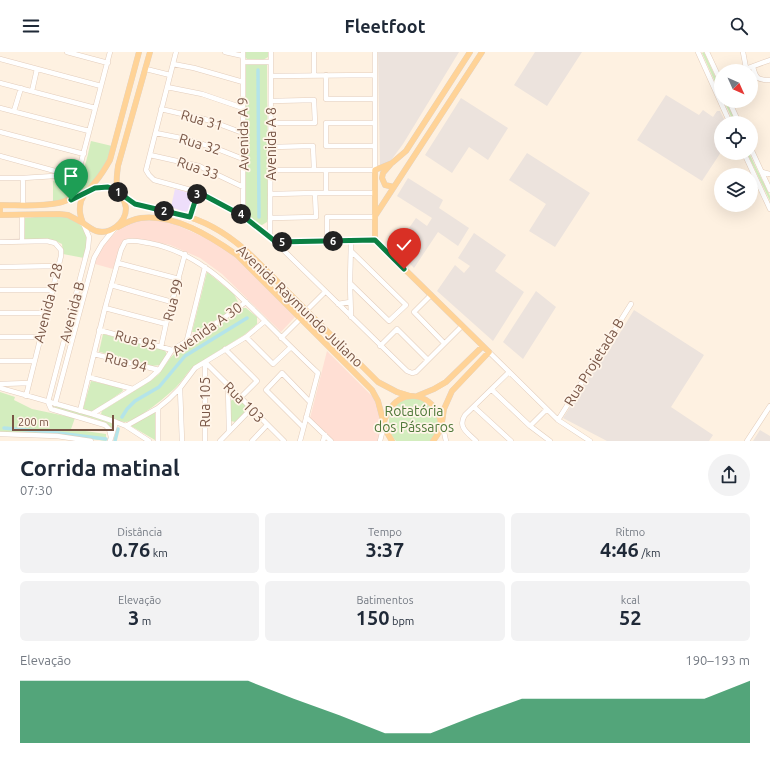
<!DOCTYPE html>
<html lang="pt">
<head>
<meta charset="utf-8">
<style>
  body { margin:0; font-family:Ubuntu,sans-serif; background:#f2f2f3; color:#1f2937; height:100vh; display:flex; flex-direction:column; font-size:15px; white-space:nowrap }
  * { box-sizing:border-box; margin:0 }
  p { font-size:13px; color:#747a83 }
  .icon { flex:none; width:22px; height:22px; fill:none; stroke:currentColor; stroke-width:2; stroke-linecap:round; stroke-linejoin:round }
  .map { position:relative; height:389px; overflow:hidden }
  .drawer { display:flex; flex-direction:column; background:#fff; flex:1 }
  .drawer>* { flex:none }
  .needle { width:26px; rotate:135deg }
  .tools { position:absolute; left:714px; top:12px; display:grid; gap:8px }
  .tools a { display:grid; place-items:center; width:44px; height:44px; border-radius:50%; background:#fff; box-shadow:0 4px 16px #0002; font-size:20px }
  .scale { position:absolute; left:12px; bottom:10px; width:102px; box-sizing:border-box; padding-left:4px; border:2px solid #785545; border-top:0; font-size:11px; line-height:14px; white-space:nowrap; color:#785545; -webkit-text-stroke:3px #fff5e9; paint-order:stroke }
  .pin { position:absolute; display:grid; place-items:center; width:34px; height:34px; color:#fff; margin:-41px -17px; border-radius:50% 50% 50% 0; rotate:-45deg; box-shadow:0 0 4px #0007 }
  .pin .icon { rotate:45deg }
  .km { position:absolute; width:20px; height:20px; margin:-10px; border-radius:50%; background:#222; color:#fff; font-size:11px; line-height:20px; text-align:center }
  .round { display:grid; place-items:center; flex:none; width:42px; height:42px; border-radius:21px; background:#f2f2f3 }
  .summary { display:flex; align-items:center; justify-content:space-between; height:68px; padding:0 20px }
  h1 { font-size:22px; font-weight:700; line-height:30px }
  .figures { display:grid; grid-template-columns:repeat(3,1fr); gap:6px; height:68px; padding:4px 20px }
  .figures div { display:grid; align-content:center; border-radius:6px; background:#f2f2f3; text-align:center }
  .figures b { font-size:20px; font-weight:700 }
  .figures small { font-size:11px; font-weight:400 }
  .figures p { font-size:11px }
  .chart { height:112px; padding:8px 20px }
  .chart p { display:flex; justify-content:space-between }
  .chart svg { width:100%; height:72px; margin-top:4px; fill:#0b8043; opacity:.7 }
  header { display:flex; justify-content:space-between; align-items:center; height:52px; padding:0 20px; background:#fff; font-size:18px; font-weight:700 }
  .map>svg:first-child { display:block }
  .commercial { fill:#ffdfd4 }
  .industrial { fill:#ece3dd }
  .education { fill:#eedefa }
  .green { fill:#d3edbe }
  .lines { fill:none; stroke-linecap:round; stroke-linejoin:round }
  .canal { stroke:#b4e4e9; stroke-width:3.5 }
  .minor-casing { stroke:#e3cdbc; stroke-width:5.5 }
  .major-casing { stroke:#dcd3cf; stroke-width:6 }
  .minor { stroke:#fff; stroke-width:4.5 }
  .major { stroke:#ffd397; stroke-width:5.5 }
  .route-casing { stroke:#fff; stroke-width:8 }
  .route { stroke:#0b8043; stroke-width:5 }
  .labels { text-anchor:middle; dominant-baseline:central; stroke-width:3.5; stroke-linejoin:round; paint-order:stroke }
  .street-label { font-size:14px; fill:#785545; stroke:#fff5e9 }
  .park-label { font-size:14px; fill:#50793a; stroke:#fff5e9 }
</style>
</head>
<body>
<header><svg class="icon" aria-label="menu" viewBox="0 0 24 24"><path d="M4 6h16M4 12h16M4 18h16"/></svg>Fleetfoot<svg class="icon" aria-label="search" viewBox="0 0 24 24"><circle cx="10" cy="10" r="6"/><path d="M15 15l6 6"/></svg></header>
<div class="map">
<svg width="770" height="389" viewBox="0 0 770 389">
  <rect width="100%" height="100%" fill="#fef1e1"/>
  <!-- commercial -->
  <path class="commercial" d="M161 168 172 171 215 190 235 205 285 252 295 265 281 280 222 222 200 206 170 193 140 187 128 186 122 191 113 217 95 212 99 200 104 192 121 175 136 169Z
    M327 299 372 344 377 351 379 361 381 373 379 389H334L310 366Z"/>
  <!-- industrial -->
  <path class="industrial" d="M378 0H459L403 92 389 111 380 114Z
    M535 0H582L547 54 514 33Z
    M666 43 699 63 703 58 713 65 717 59H720L726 71H721V100L702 129 637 88Z
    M461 46 508 76 488 108 469 95 452 121 425 103Z
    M527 101 590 141 555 195 529 179 546 152 509 128Z
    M408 126 443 148 439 156 469 176 458 194 438 180 414 216 395 196 416 166 427 174 432 166 397 144Z
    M474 181 506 203 495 219 524 240 493 289 437 239 455 213 464 221 470 214 458 206Z
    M536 239 556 255 523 307 503 290Z
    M634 258 704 303 671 355 713 383 709 389H607L563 366 601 307 607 302Z
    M760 378 770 384V389H753Z"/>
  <!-- education -->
  <path class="education" d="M175 137 190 141 194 144 189 158 185 160 171 155Z"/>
  <!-- green -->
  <path class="green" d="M244 0H268V5L263 8 247 7 245 5Z
    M704 0 721 37V43L702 1Z
    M267 11 268 167 267 170 262 173 257 172 245 162 246 19V12Z
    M724 49H726L737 71H734Z
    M91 89 112 94C107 113 94 136 74 144 67 146 60 148 53 150V129L77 126C86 119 88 100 91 89Z
    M747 101H749L770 144V149Z
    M45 164C52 164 63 163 70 165 73 166 76 169 78 171 90 180 87 194 84 206L63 202 62 192C50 185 38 187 24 188L25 166Z
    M207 220 234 242 238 250 228 261 195 280H192Z
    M241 256H246L257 265V272L244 283 194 314C187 320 184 327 178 333 170 342 136 370 125 370 120 370 106 365 101 362L102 359 152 328 159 322 171 305 187 290 231 265Z
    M103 282 163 297 166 300V305L160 313 152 314 100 300H99Z
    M91 329 122 336 123 339 93 360 83 357Z
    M0 340 15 345 14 348 32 357 75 366 71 377 106 382V389L64 383 0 380Z
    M234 345 239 346 248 357 235 370 231 369C230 361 227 351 234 345Z
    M412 345 429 350 440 371 432 389H396C386 378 386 358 400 350 404 348 408 347 412 345Z
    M51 353 81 360 111 371 113 373 112 379C100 359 61 366 51 353Z
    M155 360V388L131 374Z"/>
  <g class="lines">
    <!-- canal -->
    <path class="canal" d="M258 18 259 165
      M122 365 127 357 135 349 159 335 185 304 247 266
      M4 376 50 380 106 387
      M115 389 118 377"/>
    <!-- minor casing -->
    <g class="minor-casing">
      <path id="minor" d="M67 0 108 11
        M176 0 146 118 149 123 154 128 198 140 243 163 270 185 407 319 412 321 416 320 462 274
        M225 0 243 4
        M243 0V163
        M375 0V118H326V141H375
        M698 0 730 71
        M707 0 721 30
        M743 0 746 16
        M0 7 101 34
        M243 10H271
        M173 12 194 16 243 30
        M753 15C756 27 758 28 770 28
        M146 17 170 23
        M740 19 770 8
        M314 23V0
        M326 23V47H375
        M271 24 375 23
        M0 31 95 56
        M167 35 202 42 243 56
        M32 39 37 17
        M271 49 314 48 315 71H271
        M729 49 739 71
        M0 56 89 79
        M161 57 208 68 243 81
        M14 59 21 36
        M375 71H326V94H375
        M0 80 84 102
        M156 81C186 86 215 95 243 107
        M271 95 313 94 314 118H271
        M751 97 770 138
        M744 101 770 157
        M150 103 199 114 243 135
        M0 104 66 122
        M314 118H326
        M762 120 770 122
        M0 126H23L70 123H74L79 118 110 0
        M315 141H326
        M23 153V126
        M22 163V189
        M190 165 198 140
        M271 166 316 165 315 141 272 142
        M270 185 271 0
        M327 189V165H375
        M351 189 350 231 351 265
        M0 190 47 189 55 191 61 198V204L26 344
        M276 190 375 188
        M118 211 179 227
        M0 215 58 214
        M350 231 389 269 406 253 351 199
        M111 233 172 250
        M0 238H51
        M431 243 414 260 444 291
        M338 252 350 250
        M105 256 166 272
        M307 258 325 240
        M0 261H45
        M99 278 172 298
        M0 285H40
        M246 285 273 312 291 295
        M281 286 300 267
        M187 288 205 215
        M380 294 397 277 428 308
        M161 295 166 272 185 202
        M225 297 257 329 240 346
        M489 300 558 368 590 389
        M94 302 159 318
        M0 309H34
        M205 310 284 389
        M88 325 133 337
        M0 332 29 331
        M228 334 229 379
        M0 336 92 362 116 370 126 374 149 389
        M180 336 182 389
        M492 338 530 374 550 389
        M48 350 88 196 89 185 83 171
        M48 350 51 357 105 373 109 377 111 385
        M55 352 94 206 102 192 115 176
        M474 355 511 389
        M80 359 105 256 121 198 125 190C133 187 141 190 149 191 198 200 232 236 266 270 283 287 300 304 318 321L300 389
        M92 362 149 327 159 318 172 298 218 270 246 250
        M306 365 331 389
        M558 368 631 252
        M442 371 446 389
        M126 374 158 356 169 347 180 336 195 316 246 285 265 269
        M530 374 546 358
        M303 375 266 338 282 321 310 350
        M0 382 57 384 91 389
        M110 389 116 370
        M158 389V356
        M205 389V310
        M220 389 251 357
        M252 389 267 373
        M323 389 325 383
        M380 389 384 373
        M476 389C468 381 457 375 465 363L509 320
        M747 389 770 354"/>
    </g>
    <!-- major casing -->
    <g class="major-casing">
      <path id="major" d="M150 0 118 114C117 124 114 136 122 143 136 158 170 158 189 165 215 173 238 190 257 209L378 330 397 340 410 344
        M390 113 383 121 382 126 385 133 394 135
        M0 153C19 153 39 155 58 151 77 148 99 124 118 140 122 144 125 150 126 156 126 171 110 183 96 179 91 177 87 174 83 171 81 166 79 161 80 155 80 144 90 137 96 129 102 122 106 115 110 108L139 0
        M0 153V163L59 162 68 163 83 171
        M375 164 482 0
        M118 175C125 171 133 167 141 166 175 162 210 184 237 203L372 338 378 349 384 372
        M417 344 434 337 446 330 483 294
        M442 370 444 357 452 339 489 300 375 188V118L392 111 406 99 470 0
        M392 389C389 384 385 378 384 372 384 369 386 364 388 361 399 336 430 340 439 364 443 372 439 382 433 389"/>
    </g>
    <!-- minor -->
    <use href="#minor" class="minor"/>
    <!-- major -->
    <use href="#major" class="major"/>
  </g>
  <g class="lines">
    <!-- route casing -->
    <g class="route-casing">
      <path id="route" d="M71 148 95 136 108 135 114 137 135 152 190 165 198 140 243 164 276 190 375 188 404 217"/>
    </g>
    <!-- route -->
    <use href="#route" class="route"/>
  </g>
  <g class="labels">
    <!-- street labels -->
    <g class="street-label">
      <text transform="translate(202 68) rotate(16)">Rua 31</text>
      <text transform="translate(243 82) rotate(-91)">Avenida A 9</text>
      <text transform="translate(200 92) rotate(17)">Rua 32</text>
      <text transform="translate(271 92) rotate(-90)">Avenida A 8</text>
      <text transform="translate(198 116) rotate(19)">Rua 33</text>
      <text transform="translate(173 248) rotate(-75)">Rua 99</text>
      <text transform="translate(48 251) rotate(-76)">Avenida A 28</text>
      <text transform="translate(300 254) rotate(44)">Avenida Raymundo Juliano</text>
      <text transform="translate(72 260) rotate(-75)">Avenida B</text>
      <text transform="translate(207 277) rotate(-35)">Avenida A 30</text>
      <text transform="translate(136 288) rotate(15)">Rua 95</text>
      <text transform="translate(126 310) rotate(14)">Rua 94</text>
      <text transform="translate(594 310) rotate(-58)">Rua Projetada B</text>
      <text transform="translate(205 350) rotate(-90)">Rua 105</text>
      <text transform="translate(244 350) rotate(45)">Rua 103</text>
    </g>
    <!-- park labels -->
    <g class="park-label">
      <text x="414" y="359">Rotatória<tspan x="414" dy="16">dos Pássaros</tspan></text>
    </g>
  </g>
</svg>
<div class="tools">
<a><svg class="needle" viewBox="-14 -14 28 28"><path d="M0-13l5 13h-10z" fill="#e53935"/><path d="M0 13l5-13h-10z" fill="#747a83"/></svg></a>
<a><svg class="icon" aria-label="locate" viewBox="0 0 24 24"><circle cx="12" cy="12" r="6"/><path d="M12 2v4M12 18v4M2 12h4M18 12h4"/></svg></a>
<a><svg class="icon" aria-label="layers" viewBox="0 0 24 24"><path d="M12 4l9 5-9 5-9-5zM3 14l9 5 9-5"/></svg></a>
</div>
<div class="scale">200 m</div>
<div class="pin" style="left:71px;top:148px;background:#1e9e55"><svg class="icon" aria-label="arrive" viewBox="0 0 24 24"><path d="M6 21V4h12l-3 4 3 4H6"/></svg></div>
<div class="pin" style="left:404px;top:217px;background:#d93025"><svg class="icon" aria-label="check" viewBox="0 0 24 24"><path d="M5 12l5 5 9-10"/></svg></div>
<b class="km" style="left:118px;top:140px">1</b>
<b class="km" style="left:164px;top:159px">2</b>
<b class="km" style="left:197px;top:142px">3</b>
<b class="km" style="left:241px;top:162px">4</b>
<b class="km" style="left:282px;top:190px">5</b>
<b class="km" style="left:333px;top:189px">6</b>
</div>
<section class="drawer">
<div class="summary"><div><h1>Corrida matinal</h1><p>07:30</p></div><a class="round"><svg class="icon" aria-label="share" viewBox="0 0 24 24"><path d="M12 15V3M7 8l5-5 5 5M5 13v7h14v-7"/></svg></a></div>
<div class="figures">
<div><p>Distância</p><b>0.76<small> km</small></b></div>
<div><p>Tempo</p><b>3:37</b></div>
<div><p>Ritmo</p><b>4:46<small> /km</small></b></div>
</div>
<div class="figures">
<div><p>Elevação</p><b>3<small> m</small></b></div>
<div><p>Batimentos</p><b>150<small> bpm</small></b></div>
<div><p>kcal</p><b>52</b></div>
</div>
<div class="chart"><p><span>Elevação</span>190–193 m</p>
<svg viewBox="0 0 160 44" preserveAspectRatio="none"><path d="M0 44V6L10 6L20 6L30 6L40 6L50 6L60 17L70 27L80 38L90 38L100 27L110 17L120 17L130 17L140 17L150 17L160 6V44z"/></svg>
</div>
</section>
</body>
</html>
